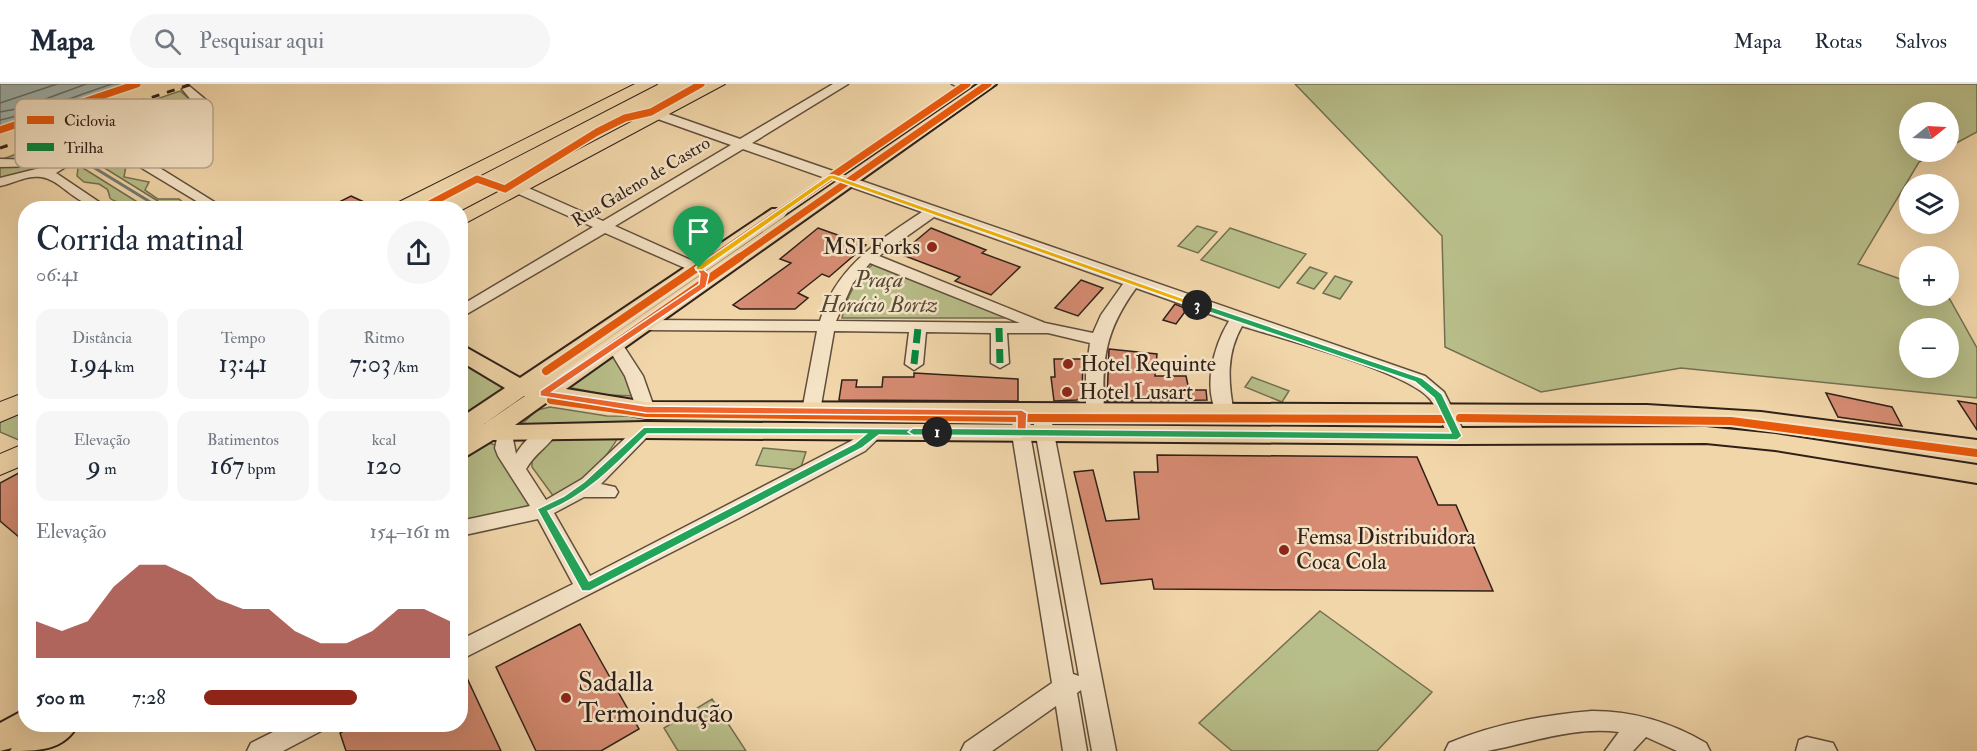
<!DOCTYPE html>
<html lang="pt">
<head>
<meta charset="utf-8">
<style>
  body { margin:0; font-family:"IM FELL Double Pica",serif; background:#f6f6f7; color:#1f2937; height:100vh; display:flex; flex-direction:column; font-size:22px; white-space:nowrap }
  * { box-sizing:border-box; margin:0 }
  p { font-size:20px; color:#747a83 }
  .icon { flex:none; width:33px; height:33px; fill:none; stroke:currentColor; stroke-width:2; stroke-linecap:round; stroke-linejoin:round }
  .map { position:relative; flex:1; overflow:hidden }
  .panel { position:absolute; left:18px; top:117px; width:450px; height:531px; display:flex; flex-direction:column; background:#fff; border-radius:24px; box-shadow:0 6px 24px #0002 }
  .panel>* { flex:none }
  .needle { width:39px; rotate:72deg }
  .tools { position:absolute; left:1899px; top:18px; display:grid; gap:12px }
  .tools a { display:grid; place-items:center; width:60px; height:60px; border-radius:50%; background:#fff; box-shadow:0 6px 24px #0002; font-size:30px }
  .pin { position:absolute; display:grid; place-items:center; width:51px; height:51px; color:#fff; margin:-62px -26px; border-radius:50% 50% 50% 0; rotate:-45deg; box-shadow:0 0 6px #0007 }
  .pin .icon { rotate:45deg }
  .km { position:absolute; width:30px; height:30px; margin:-15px; border-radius:50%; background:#222; color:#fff; font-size:16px; line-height:30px; text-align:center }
  .round { display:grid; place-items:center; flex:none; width:63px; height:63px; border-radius:32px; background:#f6f6f7 }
  .overview { display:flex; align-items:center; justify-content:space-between; height:102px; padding:0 18px }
  h1 { font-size:33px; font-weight:600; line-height:45px }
  .metrics { display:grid; grid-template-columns:repeat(3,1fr); gap:9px; height:102px; padding:6px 18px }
  .metrics div { display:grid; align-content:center; border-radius:15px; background:#f6f6f7; text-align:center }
  .metrics b { font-size:26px; font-weight:600 }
  .metrics small { font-size:16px; font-weight:400 }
  .metrics p { font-size:16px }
  .chart { height:168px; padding:12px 18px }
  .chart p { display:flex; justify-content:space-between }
  .chart svg { width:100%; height:108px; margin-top:6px; fill:#8f2418; opacity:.7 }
  ul { padding:0 18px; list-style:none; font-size:20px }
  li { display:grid; grid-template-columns:96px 72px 1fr; align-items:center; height:45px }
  li i { height:15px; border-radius:8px; background:#8f2418 }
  header { display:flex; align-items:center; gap:36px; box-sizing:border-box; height:84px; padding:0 30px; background:#fff; border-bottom:2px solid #e0e1e3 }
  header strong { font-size:28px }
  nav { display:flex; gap:33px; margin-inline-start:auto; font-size:21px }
  .search { width:420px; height:54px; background:#f6f6f7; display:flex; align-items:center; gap:15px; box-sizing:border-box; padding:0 21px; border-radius:33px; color:#747a83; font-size:22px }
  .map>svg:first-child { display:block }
  .green { fill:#b8be89; stroke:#746f51; stroke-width:1.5; fill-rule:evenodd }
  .water { fill:#9eb7b2; stroke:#727b75; stroke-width:1.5 }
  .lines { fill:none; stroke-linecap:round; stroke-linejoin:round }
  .shore { stroke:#666c66; stroke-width:1.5 }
  .stream { stroke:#727b75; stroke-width:3 }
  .building { fill:#d78c73; stroke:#2f2019; stroke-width:1.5 }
  .minor-casing { stroke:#604e3d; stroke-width:3 }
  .major-casing { stroke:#2f2019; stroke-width:4 }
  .highway-casing { stroke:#2f2019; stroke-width:2 }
  .minor { fill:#f6e4c7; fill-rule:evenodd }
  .major { fill:#f1d6a9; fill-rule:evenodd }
  .highway { fill:#f1d6a9; fill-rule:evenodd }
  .rail { stroke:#2f2019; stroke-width:3; stroke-dasharray:8 8; stroke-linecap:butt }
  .quiet { stroke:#00873e; stroke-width:7; stroke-dasharray:14 7; stroke-linecap:butt }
  .cycleway-far1-casing { stroke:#f6e4c7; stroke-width:10 }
  .cycleway-casing { stroke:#f6e4c7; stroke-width:12 }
  .cycleway-far1 { stroke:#e8590c; stroke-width:7 }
  .cycleway { stroke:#e8590c; stroke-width:8 }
  .split-1 { fill:#f0652b; stroke:#fff; stroke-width:1.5 }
  .split-2 { fill:#22a559; stroke:#fff; stroke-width:1.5; fill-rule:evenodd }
  .split-3 { fill:#22a559; stroke:#fff; stroke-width:1.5 }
  .split-4 { fill:#f5b400; stroke:#fff; stroke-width:1.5 }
  .poi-dot { fill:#8f2418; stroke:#f6e4c7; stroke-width:2 }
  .labels { text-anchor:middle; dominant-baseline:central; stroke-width:5; stroke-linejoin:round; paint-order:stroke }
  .far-street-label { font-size:18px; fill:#2f2019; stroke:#f6e4c7 }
  .poi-label { font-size:22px; fill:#2f2019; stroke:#f6e4c7; text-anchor:start }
  .park-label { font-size:22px; font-style:italic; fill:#514835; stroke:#f6e4c7 }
  .near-poi-label { font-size:27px; fill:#2f2019; stroke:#f6e4c7; text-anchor:start }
  .key { fill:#f6e4c7; stroke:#baa993; stroke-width:1.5 }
  .key-label { font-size:16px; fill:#2f2019 }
</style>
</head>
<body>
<header>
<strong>Mapa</strong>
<div class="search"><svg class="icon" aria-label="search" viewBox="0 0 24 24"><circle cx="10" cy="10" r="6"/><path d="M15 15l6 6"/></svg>Pesquisar aqui</div>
<nav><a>Mapa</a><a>Rotas</a><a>Salvos</a></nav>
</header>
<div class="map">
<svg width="1977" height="667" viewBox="0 0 1977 667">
  <rect width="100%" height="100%" fill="#f1d6a9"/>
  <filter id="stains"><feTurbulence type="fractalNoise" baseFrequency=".00333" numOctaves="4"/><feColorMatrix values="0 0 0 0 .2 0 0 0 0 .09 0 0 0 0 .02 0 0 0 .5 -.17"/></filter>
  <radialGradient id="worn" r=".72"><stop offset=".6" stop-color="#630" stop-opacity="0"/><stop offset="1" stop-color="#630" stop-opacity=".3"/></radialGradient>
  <!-- green -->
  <path class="green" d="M1295 0H1977V48L1949 63 1948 28H1910V68H1939L1919 78 1858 180 1909 198 1910 212H1948L1977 264V314L1681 284 1541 308 1445 263 1442 152ZM1910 244H1948V284H1910Z
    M180 7 193 18 114 54 0 98V76L84 45 80 41Z
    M92 71C103 78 114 75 126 82L124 93 149 98 145 106 158 115H179L186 121V124H169L85 72Z
    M75 79 147 124C142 124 112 118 110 114 109 111 109 108 107 105L99 100 84 98 77 92 78 84 72 80Z
    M1197 142 1217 148 1198 169 1178 162Z
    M1230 144 1306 170 1279 204 1201 176Z
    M873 180 1015 234H842C847 210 856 196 873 180Z
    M1310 183 1327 189 1314 205 1297 199Z
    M1335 192 1352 198 1340 215 1323 209Z
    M618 269 636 312 608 311 567 303Z
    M460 270 508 299 507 306 467 332H461Z
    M1252 293 1289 307 1282 318 1245 303Z
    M550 323 607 332 1011 334 1013 336 1009 342H526L523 339 537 326Z
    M25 325 23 339 25 355 21 357 0 348V338Z
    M620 350C604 380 583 396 554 413L532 383V373L556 352Z
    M489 359 495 361 533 423 461 440 460 375 482 360Z
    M763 364 806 368 800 386 756 381Z
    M1320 527 1432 608 1377 667H1232L1199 639Z
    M712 615 746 667H678L664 644Z"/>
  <!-- water -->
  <path class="water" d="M0 0H133L39 30 26 37 0 43Z"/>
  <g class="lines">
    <!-- shore -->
    <path class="shore" d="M0 19 57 0
      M0 28 21 24 86 0
      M0 36C38 28 75 12 112 0"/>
    <!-- stream -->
    <path class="stream" d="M80 75 160 124"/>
  </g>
  <!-- building -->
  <path class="building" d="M351 112 377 124H346L337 119Z
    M818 144 866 161 829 193 822 190 798 209 808 214 795 225H740L733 221 791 179 780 175Z
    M931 144 986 166 982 169 1020 183 991 211 955 197 960 193 900 170Z
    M1081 196 1103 204 1078 232 1055 224Z
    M1175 220 1187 225 1176 240 1163 236Z
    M1109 265 1157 270 1155 292H1186L1189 306H1206L1207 316 1107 317Z
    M1054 275H1083L1082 310 1077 316 1054 317 1051 293H1055Z
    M914 289 1018 295V317L839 316 842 296H857L856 303H882L883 293H914Z
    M1826 309 1892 323 1902 342 1838 333Z
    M1958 317 1977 320V346Z
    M1157 371 1417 373 1438 421H1456L1493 507 1154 505 1152 495 1101 500 1074 388 1093 386 1106 437 1139 435 1134 388H1158Z
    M26 385V459L0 437V399Z
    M580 540 639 645 601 667H536L496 583Z
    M460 579 501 667H346L340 649 356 640H460Z"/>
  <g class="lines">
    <!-- minor casing -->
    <g class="minor-casing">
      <path id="minor" d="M833 0H848L752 59 1425 292 1444 308 1466 352 1463 357H1451C1443 344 1439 326 1430 315 1409 288 1280 254 1242 242 1226 270 1228 298 1234 329L1231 333H1219C1202 306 1213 263 1229 237L1136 204C1104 248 1102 276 1104 329L1101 333H1089L1086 329V289L1090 259 1048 249H1007L1009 279 1000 284 991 279V249L926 248 923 280 914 286 905 280 909 248 834 247 820 327 817 331H805L802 327 817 247 644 246 636 241 644 236 820 237C835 184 878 157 922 128L743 65 615 142 704 182 707 185 704 188H694L605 149 460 234V222L593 143 514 108V102H524L603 137 731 61 655 34V28H663L740 55ZM934 133 1123 200 1101 231 1093 249 1045 239 879 172ZM870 179 1020 239 836 237 853 199Z
        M952 0H969L970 2 964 6Z
        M188 1 206 16 200 23 118 58 224 124H208L107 63 75 77 56 89 108 124C75 124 63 96 41 93 27 91 14 99 0 102V94L48 82 0 83V75L41 76 65 72 192 17 182 5Z
        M615 257 621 258 643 292 655 326 652 330H640L637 326 625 292 607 262Z
        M1022 323 1031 329 1030 350 1073 590 1079 592 1032 329 1041 323 1050 329 1116 667H1092L1081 606 1077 609 1087 667H1063L1056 622 992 667H961L965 659 1052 599 1012 350 1013 329Z
        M644 340 650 342 653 346 650 350 601 400 615 403 618 408 615 413H584L554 429 590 492 851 357C861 350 870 339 883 343L886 347 865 367 739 434 460 576V556L573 500 538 435 460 452V437L530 422 498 372 495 364 499 345H511L516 370C523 358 539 340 554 345L557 349C549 362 535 369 526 385L546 416 582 395 638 342Z
        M1592 627C1634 627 1670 638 1706 659L1710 667H1677L1646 653 1633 667H1605L1619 648C1573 642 1531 659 1487 667 1474 667 1458 667 1445 667L1449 659C1494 640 1543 631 1592 627Z
        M289 640H324L321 647 283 667H247L251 659Z
        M1807 653 1833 659 1837 667H1796L1799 656Z"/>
    </g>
    <!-- major casing -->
    <g class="major-casing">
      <path id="major" d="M978 0H996L566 305 646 318 1647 321 1761 328 1977 356V372L1761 344 1647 337 646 334 550 316 515 341 644 338 1457 344 1706 343 1775 350 1977 381V399L1775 366 1706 359 1457 360 644 354 493 356 460 376V356L464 354H460V334L505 304 460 277V260L520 294 772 125H784L787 129 784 133 542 300ZM524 312H525L484 340Z
        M26 625V640H78C65 667 37 667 10 667L12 664 0 667V639Z"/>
    </g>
    <!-- highway casing -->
    <g class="highway-casing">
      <path id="highway" d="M635 0H657L417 124H392L395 120Z
        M703 0H725L460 142V128Z
        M26 308V327L0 338V318Z
        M26 359V380L0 391V370Z"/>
    </g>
    <!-- minor -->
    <use href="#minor" class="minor"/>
    <!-- major -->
    <use href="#major" class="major"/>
    <!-- highway -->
    <use href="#highway" class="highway"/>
    <!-- rail -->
    <path class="rail" d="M0 64 192 0"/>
    <!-- quiet -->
    <path class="quiet" d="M999 244 1000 279
      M914 280 918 244"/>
    <!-- cycleway-far1 casing -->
    <g class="cycleway-far1-casing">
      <path id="cycleway-far1" d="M0 46 137 0
        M422 124 477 95 505 105 597 48 625 34 651 28 701 0
        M711 175 967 0
        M737 175 988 0"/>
    </g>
    <!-- cycleway casing -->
    <g class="cycleway-casing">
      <path id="cycleway" d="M546 287 713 173
        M562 297 740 173
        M551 316 646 329 1022 334 1450 335
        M1460 334 1731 337 1977 369"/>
    </g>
    <!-- cycleway-far1 -->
    <use href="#cycleway-far1" class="cycleway-far1"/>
    <!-- cycleway -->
    <use href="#cycleway" class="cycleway"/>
  </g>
  <!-- split-1 -->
  <path class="split-1" d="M699 182 709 190 706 203 552 308 646 322 1022 326 1027 329 1026 350 1021 353 937 352 932 348 937 345 1017 346V332L646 329 540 312V307L699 200 700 190 695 184Z"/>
  <!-- split-2 -->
  <path class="split-2" d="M644 343 937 345 942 348 937 352 879 351 862 364 590 507H582L537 425 564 412 584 398ZM647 350H866L855 359 589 497 548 427C589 410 616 380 647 350Z"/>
  <!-- split-3 -->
  <path class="split-3" d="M1197 218 1422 294 1442 310 1462 352 1457 356 913 351 908 348 913 344 1451 349 1434 314 1415 298 1194 223Z"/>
  <!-- split-4 -->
  <path class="split-4" d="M829 91H834L1202 221 1194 223 832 95 702 186H696V183Z"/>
  <!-- markers -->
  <g class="poi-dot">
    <circle cx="932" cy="163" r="6"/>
    <circle cx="1068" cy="280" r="6"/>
    <circle cx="1067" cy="308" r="6"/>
    <circle cx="1284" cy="466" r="6"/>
    <circle cx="566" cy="614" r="6"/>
  </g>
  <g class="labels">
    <!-- far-street labels -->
    <g class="far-street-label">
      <text transform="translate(641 98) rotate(-31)">Rua Galeno de Castro</text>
    </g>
    <!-- poi labels -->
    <g class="poi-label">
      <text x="920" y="163" text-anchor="end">MSI Forks</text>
      <text x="1080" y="280">Hotel Requinte</text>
      <text x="1079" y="308">Hotel Lusart</text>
      <text x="1296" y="453">Femsa Distribuidora<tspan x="1296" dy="25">Coca Cola</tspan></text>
    </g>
    <!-- park labels -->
    <g class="park-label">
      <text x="879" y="196">Praça<tspan x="879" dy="25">Horácio Bortz</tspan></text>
    </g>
    <!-- near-poi labels -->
    <g class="near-poi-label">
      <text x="578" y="598">Sadalla<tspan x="578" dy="31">Termoindução</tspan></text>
    </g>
  </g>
  <!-- legend -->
  <rect x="15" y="15" width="198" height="69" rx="9" class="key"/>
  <rect x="27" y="32" width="27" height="8" fill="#e8590c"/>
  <rect x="27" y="59" width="27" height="8" fill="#00873e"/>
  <g class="key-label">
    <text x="64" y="42">Ciclovia</text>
    <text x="64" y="69">Trilha</text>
  </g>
  <rect width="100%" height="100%" filter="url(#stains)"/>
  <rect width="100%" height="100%" fill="url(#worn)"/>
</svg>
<div class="tools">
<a><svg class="needle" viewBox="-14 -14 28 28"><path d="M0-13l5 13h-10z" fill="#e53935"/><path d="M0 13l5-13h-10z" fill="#747a83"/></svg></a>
<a><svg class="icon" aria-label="layers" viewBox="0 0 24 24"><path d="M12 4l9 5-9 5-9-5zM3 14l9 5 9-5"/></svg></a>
<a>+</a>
<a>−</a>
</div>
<div class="pin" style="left:699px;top:184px;background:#1e9e55"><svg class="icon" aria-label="arrive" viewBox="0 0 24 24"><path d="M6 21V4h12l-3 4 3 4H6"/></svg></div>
<b class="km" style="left:937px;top:348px">1</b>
<b class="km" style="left:1197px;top:221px">3</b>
<section class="panel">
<div class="overview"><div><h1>Corrida matinal</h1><p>06:41</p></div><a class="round"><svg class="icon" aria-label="share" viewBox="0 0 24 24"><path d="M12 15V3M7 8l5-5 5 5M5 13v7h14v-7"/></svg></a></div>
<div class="metrics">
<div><p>Distância</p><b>1.94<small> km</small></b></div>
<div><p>Tempo</p><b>13:41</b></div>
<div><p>Ritmo</p><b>7:03<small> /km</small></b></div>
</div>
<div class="metrics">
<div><p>Elevação</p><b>9<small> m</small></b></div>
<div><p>Batimentos</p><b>167<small> bpm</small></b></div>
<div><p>kcal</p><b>120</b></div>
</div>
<div class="chart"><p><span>Elevação</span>154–161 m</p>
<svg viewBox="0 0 160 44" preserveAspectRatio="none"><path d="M0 44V29L10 33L20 29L30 15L40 6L50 6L60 11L70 20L80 24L90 24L100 33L110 38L120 38L130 33L140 24L150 24L160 29V44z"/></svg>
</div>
<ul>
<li><b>500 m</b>7:28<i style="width:62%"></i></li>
</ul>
</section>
</div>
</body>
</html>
